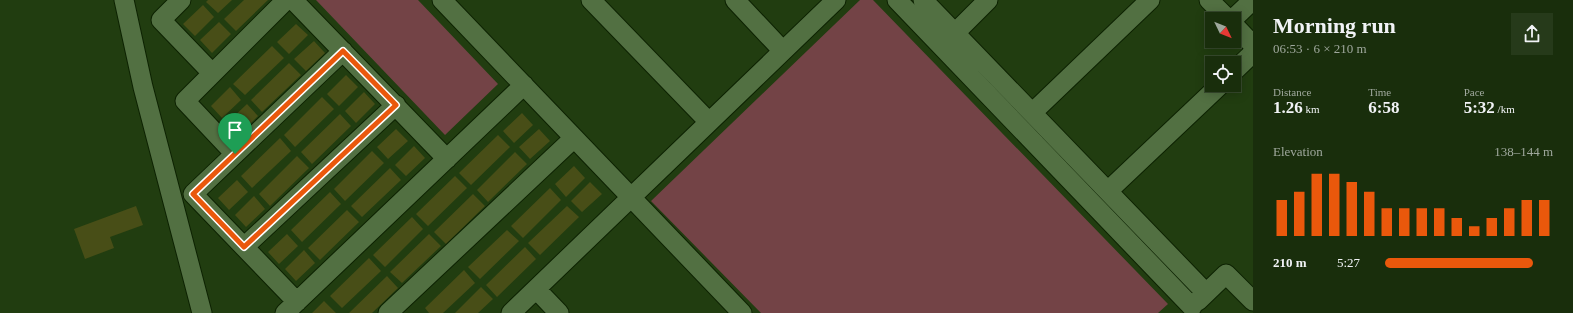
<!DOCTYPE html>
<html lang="en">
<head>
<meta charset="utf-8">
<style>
  body { margin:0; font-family:Georgia,serif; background:#263a1a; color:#f1f3f6; height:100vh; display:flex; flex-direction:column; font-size:15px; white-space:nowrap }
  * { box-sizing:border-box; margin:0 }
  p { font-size:13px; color:#9fa89d }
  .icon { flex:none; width:22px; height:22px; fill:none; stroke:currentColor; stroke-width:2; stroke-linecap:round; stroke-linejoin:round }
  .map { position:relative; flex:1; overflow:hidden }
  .panel { display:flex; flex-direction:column; background:#192e0c; width:320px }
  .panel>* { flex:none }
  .needle { width:26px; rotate:133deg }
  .fabs { position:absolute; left:1205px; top:12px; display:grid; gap:8px }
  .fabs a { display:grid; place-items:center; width:36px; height:36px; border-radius:0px; background:#192e0c; box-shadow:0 2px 10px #0003,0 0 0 1px #374a2d; font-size:20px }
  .pin { position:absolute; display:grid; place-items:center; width:34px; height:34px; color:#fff; margin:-41px -17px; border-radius:50% 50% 50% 0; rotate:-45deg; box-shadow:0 0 4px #0007 }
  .pin .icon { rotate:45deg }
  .round { display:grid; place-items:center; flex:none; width:42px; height:42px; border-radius:0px; background:#263a1a }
  .headline { display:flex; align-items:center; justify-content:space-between; height:68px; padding:0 20px }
  h1 { font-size:22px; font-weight:700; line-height:30px }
  .figures { display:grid; grid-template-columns:repeat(3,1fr); gap:6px; height:68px; padding:4px 20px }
  .figures div { display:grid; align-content:center }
  .figures b { font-size:17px; font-weight:700 }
  .figures small { font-size:11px; font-weight:400 }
  .figures p { font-size:11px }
  .chart { height:112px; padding:8px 20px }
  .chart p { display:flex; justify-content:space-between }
  .chart svg { width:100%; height:72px; margin-top:4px; stroke:#ea580c; stroke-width:6 }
  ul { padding:0 20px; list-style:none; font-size:13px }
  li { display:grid; grid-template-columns:64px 48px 1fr; align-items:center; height:30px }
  li i { height:10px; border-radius:5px; background:#ea580c }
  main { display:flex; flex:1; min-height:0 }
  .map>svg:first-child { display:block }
  .green { fill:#734346 }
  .building { fill:#484e17 }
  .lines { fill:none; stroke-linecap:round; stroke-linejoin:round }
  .minor-casing { stroke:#0d2202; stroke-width:21 }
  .minor { stroke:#527042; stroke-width:19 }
  .route-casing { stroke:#fff; stroke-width:8 }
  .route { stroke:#ea580c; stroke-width:5 }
</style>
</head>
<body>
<main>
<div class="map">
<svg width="1253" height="313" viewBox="0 0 1253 313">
  <rect width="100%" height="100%" fill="#213d10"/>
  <!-- green -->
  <path class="green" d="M316 0H418L498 84 445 135Z
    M860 0H873L1168 304 1158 313H761L651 201Z"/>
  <!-- building -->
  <path class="building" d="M208 0H232L218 13 206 2Z
    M244 0H268L236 31 224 19Z
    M203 5 214 17 195 36 183 24Z
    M219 22 231 34 212 53 200 40Z
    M296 24 308 35 289 54 277 42Z
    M314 41 325 53 306 71 294 59Z
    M272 46 284 58 245 95 233 84Z
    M289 63 301 75 262 112 251 100Z
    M346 75 358 87 339 106 327 94Z
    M230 87 241 100 222 118 211 106Z
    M364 92 375 104 356 123 345 111Z
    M322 97 334 109 295 147 284 135Z
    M247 104 258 116 239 135 228 122Z
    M522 113 533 125 514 143 503 131Z
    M340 114 351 126 312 164 301 152Z
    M396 129 408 141 388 159 377 147Z
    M539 129 550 141 530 159 519 147Z
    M498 135 510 147 471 185 459 173Z
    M280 138 291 151 252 188 241 176Z
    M414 146 425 158 406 176 395 165Z
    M372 151 384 163 345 201 334 189Z
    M515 152 527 164 488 202 477 190Z
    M297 156 309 168 270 206 259 194Z
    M574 166 585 178 566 197 555 184Z
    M390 168 401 180 362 217 351 206Z
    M455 176 467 188 428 226 416 214Z
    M237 180 248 192 229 210 218 198Z
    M590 182 602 194 582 212 571 201Z
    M550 188 561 200 523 238 511 226Z
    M330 192 341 204 302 242 291 230Z
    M473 194 485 206 446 244 434 232Z
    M254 196 265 209 246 227 235 215Z
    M136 206 143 225 110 237 114 248 85 259 74 229Z
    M567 206 579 217 540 255 528 243Z
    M347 210 359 222 320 260 308 248Z
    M412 217 423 229 385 267 373 255Z
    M507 230 519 241 480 279 468 267Z
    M287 234 298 246 279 264 268 252Z
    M429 234 441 246 402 283 390 272Z
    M525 247 536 259 497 297 486 285Z
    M304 250 315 263 296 281 285 269Z
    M369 258 381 271 342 308 330 296Z
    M464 270 475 283 443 313H429L425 308Z
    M387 276 398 288 372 313H349Z
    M481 287 493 299 478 313H455Z
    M324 301 336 313H312Z"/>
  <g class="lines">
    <!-- minor casing -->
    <g class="minor-casing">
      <path id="minor" d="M124 0 143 87 202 313
        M181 0 161 20 212 73
        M293 0 447 159
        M442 0 742 313
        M591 0 709 122
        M735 0 783 51
        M897 0 1192 307
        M923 0 1206 293
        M1209 0 1228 19
        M1233 19 1253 0
        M1234 25 1253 45
        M955 33 988 0
        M1234 71 1253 53
        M1032 113 1150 0
        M235 154 185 101 286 0
        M1108 191 1220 85
        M244 247 396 105
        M536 289 559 313
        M1198 301 1226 274 1253 301
        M297 302 193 194 343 51
        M285 313 524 85
        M388 313 574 138
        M511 313 836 0"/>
    </g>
    <!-- minor -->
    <use href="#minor" class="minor"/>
  </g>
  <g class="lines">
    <!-- route casing -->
    <g class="route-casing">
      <path id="route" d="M343 51 396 105 244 247 193 194Z"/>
    </g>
    <!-- route -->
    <use href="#route" class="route"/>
  </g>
</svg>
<div class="fabs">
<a><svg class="needle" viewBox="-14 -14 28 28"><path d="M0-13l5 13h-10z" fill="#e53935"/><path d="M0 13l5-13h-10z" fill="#9fa89d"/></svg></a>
<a><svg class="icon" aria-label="locate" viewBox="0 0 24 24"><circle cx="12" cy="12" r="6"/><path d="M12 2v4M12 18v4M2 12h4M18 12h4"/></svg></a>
</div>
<div class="pin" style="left:235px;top:154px;background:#1e9e55"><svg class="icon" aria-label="arrive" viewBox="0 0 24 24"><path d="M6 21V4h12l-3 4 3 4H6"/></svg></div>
</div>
<section class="panel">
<div class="headline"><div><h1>Morning run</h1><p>06:53 · 6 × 210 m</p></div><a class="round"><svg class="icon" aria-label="share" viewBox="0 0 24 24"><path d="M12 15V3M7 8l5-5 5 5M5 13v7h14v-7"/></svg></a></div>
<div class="figures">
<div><p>Distance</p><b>1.26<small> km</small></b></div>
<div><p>Time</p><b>6:58</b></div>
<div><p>Pace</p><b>5:32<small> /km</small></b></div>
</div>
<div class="chart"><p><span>Elevation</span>138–144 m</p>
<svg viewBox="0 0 160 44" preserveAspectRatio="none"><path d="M5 44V22M15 44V17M25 44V6M35 44V6M45 44V11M55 44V17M65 44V27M75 44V27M85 44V27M95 44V27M105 44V33M115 44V38M125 44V33M135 44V27M145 44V22M155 44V22"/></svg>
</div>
<ul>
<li><b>210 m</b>5:27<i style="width:88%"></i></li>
</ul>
</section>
</main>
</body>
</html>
